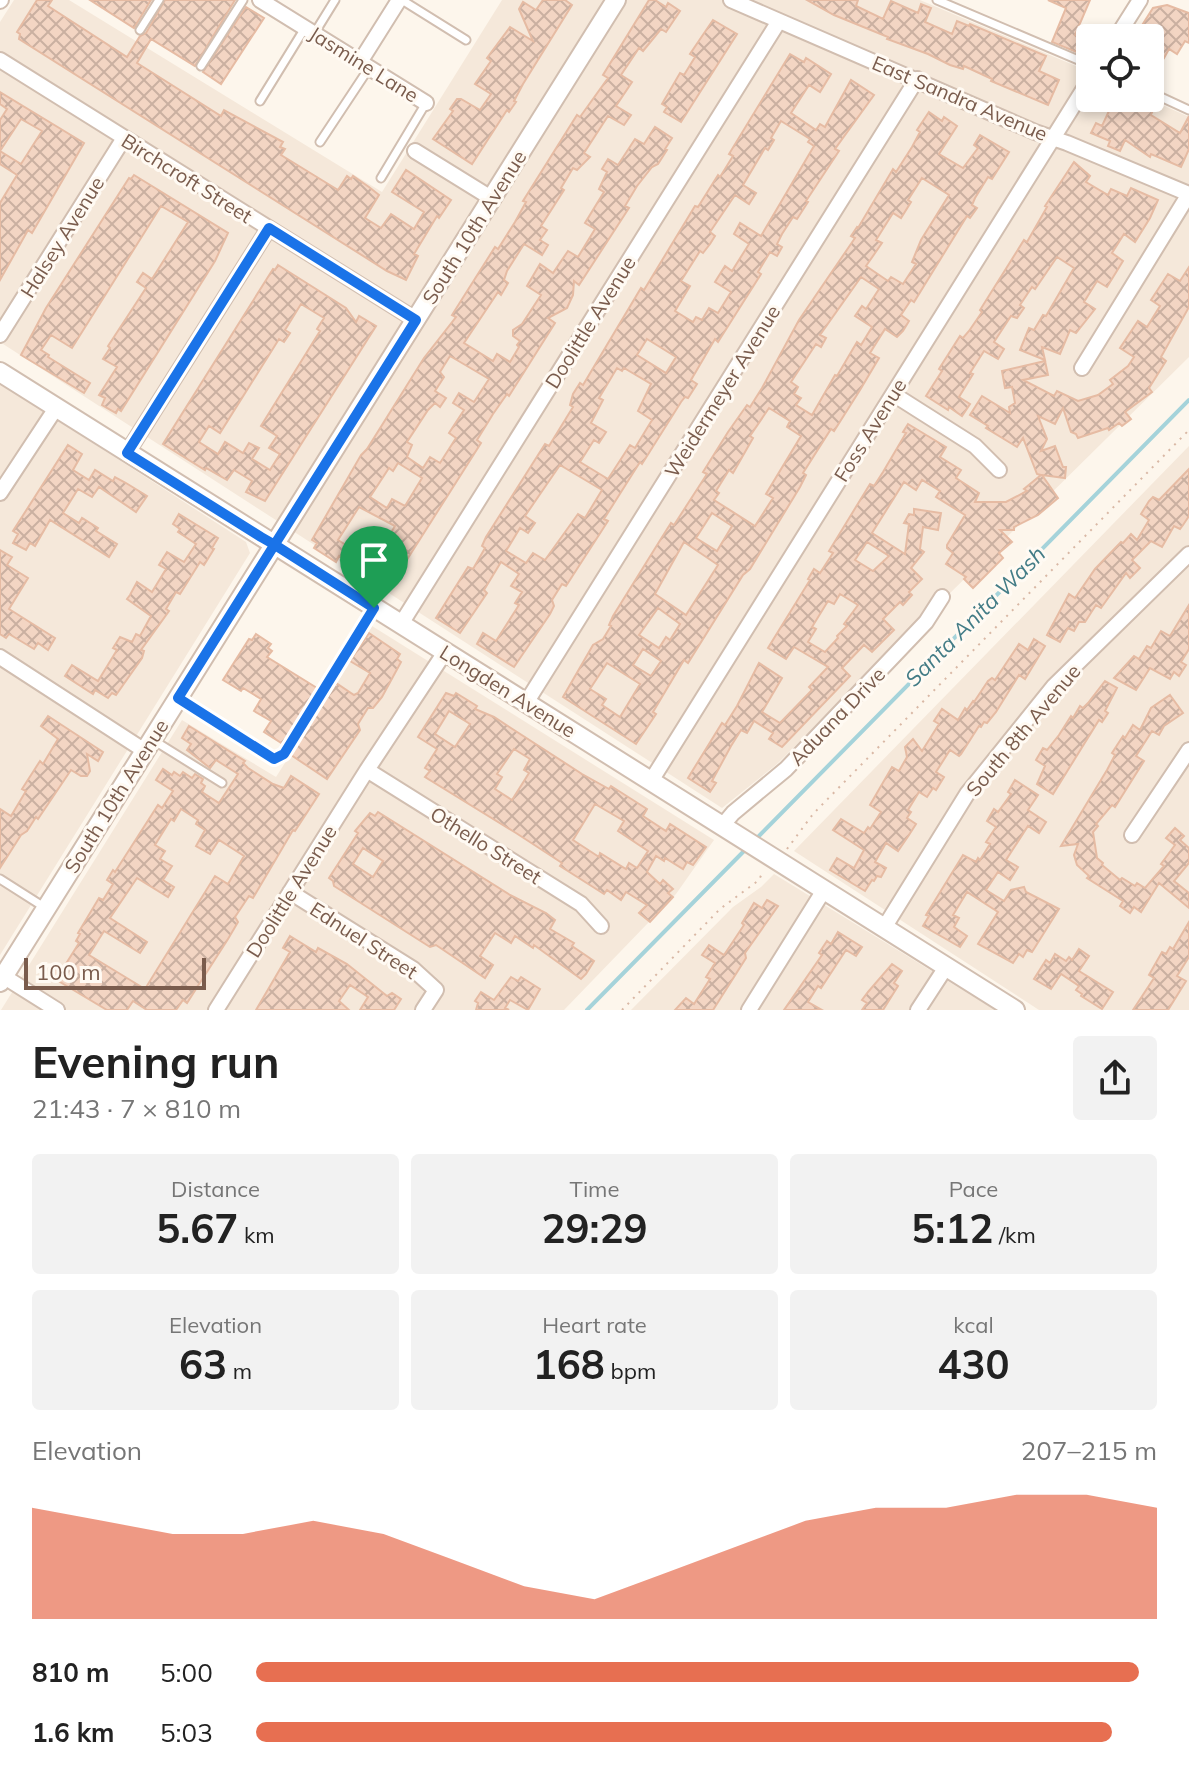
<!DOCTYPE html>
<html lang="en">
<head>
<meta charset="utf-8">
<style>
  body { margin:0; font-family:Mulish,sans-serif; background:#f2f2f2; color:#222; height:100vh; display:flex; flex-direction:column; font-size:30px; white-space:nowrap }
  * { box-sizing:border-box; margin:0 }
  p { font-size:26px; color:#767676 }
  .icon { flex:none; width:44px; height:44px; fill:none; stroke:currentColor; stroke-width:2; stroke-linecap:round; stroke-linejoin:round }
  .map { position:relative; height:1010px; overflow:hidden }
  .sheet { display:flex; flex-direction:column; background:#fff; flex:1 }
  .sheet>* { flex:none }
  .fabs { position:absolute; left:1076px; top:24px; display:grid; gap:16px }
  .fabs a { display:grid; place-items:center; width:88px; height:88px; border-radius:8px; background:#fff; box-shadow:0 4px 12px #0003; font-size:40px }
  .scale { position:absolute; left:24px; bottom:20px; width:182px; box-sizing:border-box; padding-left:8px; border:4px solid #7a5c4d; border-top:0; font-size:22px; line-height:28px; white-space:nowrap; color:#7a5c4d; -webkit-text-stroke:6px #fffaf3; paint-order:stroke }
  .pin { position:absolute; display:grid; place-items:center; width:68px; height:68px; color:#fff; margin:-82px -34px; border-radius:50% 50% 50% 0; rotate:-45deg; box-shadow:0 0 8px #0007 }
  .pin .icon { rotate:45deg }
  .round { display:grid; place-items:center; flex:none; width:84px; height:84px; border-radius:8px; background:#f2f2f2 }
  .headline { display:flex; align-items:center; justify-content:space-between; height:136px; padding:0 32px }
  h1 { font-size:44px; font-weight:700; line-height:60px }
  .metrics { display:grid; grid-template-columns:repeat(3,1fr); gap:12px; height:136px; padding:8px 32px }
  .metrics div { display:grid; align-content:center; border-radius:8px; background:#f2f2f2; text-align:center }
  .metrics b { font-size:40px; font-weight:700 }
  .metrics small { font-size:22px; font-weight:400 }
  .metrics p { font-size:22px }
  .chart { height:224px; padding:16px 32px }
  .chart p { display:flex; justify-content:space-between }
  .chart svg { width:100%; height:144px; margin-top:8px; fill:#e76f51; opacity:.7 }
  ul { padding:0 32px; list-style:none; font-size:26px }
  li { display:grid; grid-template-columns:128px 96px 1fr; align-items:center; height:60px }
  li i { height:20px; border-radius:10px; background:#e76f51 }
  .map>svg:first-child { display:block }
  .residential { fill:#f5e8da }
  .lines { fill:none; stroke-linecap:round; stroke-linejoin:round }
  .stream { stroke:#a5d3da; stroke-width:4 }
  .building { fill:url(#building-cross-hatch); stroke:#e6bba3; stroke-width:2; fill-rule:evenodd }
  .service-casing { stroke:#d1beb0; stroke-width:11 }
  .minor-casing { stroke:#d1beb0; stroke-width:18 }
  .tertiary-casing { stroke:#d1beb0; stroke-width:22 }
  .path { stroke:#d9b8a5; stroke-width:2; stroke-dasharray:2 6; stroke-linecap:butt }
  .service { stroke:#fff; stroke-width:7 }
  .minor { stroke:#fff; stroke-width:14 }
  .tertiary { stroke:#fff; stroke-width:18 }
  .route-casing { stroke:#fff; stroke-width:16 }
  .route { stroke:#1a73e8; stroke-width:10 }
  .labels { text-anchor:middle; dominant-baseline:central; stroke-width:6; stroke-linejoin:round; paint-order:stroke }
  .street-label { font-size:20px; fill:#7a5c4d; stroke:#fffaf3 }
  .water-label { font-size:22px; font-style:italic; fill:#437c86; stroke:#fffaf3 }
</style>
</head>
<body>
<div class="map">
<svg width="1189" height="1010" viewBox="0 0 1189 1010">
  <defs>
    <pattern id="building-cross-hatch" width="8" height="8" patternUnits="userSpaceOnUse" patternTransform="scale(2)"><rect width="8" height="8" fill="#f3d5c3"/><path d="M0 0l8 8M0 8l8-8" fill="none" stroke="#cab0a1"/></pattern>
  </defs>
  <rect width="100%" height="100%" fill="#fdf6ec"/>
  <!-- residential -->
  <path class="residential" d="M14 0H69L382 192 502 0H920L1090 72V98H1147L1189 117V357L777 764 722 808 0 342V22Z
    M0 383 246 542 250 553 0 955Z
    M1189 446V1010H1039L794 851Z
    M372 626 714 840 676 894 564 1010H1L182 720 276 777Z
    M774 874 995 1010H631L733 907 761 887Z"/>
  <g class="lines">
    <!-- stream -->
    <path class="stream" d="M755 840 1189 400
      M587 1010 746 849"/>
  </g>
  <!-- building -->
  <path class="building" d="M37 0H52L48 6 127 57 140 36 146 33 165 0H235L195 66 151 39 137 63 221 116 224 110 283 142 280 147 285 149 281 155 338 190 347 176 351 179 353 176 369 187 379 195 365 218 381 228 391 214 414 229 424 212 392 192 406 170 451 200 439 218 437 216 414 254 418 256 406 280 387 271 19 39 20 34 17 32Z
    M90 0H151L134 28Z
    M543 0H565L572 5 523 84 514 101 516 102 509 112 507 110 472 164 433 139 453 111 450 109 457 99H461L480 110 491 94 475 84 491 61 487 58 510 27 533 41 519 9 523 2 536 10Z
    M649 0H655L666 7 668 3 680 11 666 32 661 29 643 51 639 48 621 75 632 82 616 106 631 115 624 125 608 116 584 153 590 157 577 170 573 168 561 188 564 190 541 226 547 230 540 240 548 245 542 255 524 244 507 271 504 280 508 283 501 295 498 292 464 343 493 361 497 354 510 362 519 347 517 345 520 341 513 336V330L522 324 541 295 527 286 540 264 553 273 568 251 578 257 595 229 585 223 604 192 599 189 607 172 602 169 608 159 618 165 635 139 644 144 655 127 672 138 665 149 667 150 658 164 652 167 637 186 625 206 629 208 579 285 574 281 573 295 567 308 548 318 555 323 509 396 507 394 493 414 477 440 481 443 389 588 366 574 395 526 359 507 338 540 357 552 350 563 339 556 336 562 314 548 317 543 312 540 361 455 367 449 424 358 456 317 452 315 495 247 498 249 515 222 526 202 523 201 577 115 580 117 608 78 603 75ZM450 356 489 379 474 402 459 393 453 403 464 410 449 433 456 438 440 463 430 457 423 468 407 457 412 445 407 442 428 410 435 403 440 407 446 398 435 391 444 377 440 372ZM398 463 422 478 405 506 392 499 387 508 370 497 389 468 393 471Z
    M807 0H858L856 6 883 19 891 1 918 13 921 4 931 8 925 22 952 34 957 21 969 26 970 24 1046 56 1039 71 1059 80 1048 105 991 81 992 79 964 66 963 69 950 65 928 54 887 39 888 37 834 15Z
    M1048 0H1090L1075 35 1090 42 1086 56 1052 42 1066 8Z
    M1167 5 1189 13V43L1185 41 1177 54 1169 49 1164 58 1150 49V38H1134L1153 8Z
    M246 7 264 18 221 84 203 72Z
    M713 20 737 34 681 122 664 112 667 107 662 104 680 73 684 75 695 57 690 54Z
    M790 54 804 62 806 58 831 74 820 92 809 85 791 113 816 130 820 124 825 127 851 80 874 95 835 149 839 151 806 201 808 202 797 219 793 217 782 234 777 244 782 247 777 256 770 252 758 272 761 274 718 342 715 339 691 380 697 384 688 398 685 397 681 402 642 464 640 462 604 519 608 521 566 586 562 584 552 600 554 606 550 614 514 667 477 644 483 633 496 641 519 605 515 603 522 592 511 586 519 574 501 562 484 590 487 593 460 633 436 618 468 567 473 569 485 548 482 546 486 537 545 444 549 446 573 407 570 405 573 394 580 383 583 385 641 288 644 290 695 206 698 207 718 175 720 177 733 156 729 154ZM781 121 810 139 808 142 814 146 761 236 740 223 734 234 749 244 732 271 725 266 715 282 731 292 718 313 709 308 702 320 696 317 693 322 675 311 690 286 681 281 700 251 703 253 710 244 715 236 710 232 735 195 749 204 756 193 743 185 765 148 768 150 774 140 771 138ZM647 339 676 357 666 373 637 355ZM617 368 622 371 624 368 651 384 638 411 652 420 635 448 630 445 608 479 580 462 594 440 599 443 606 432 591 423 603 400 599 398ZM560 465 602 490 585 518 578 514 545 560 533 553 526 563 506 551 520 528 528 533 535 523 525 516Z
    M0 92 84 143 32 233 28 230 0 280V203L17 175 0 164V120L7 109 0 104ZM21 119 42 131 21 164 0 151Z
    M1115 98H1133L1154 107 1151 115 1180 133 1189 116V149L1181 167 1151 154 1150 157 1125 140 1120 151 1108 146 1110 141 1091 133 1096 123 1102 126Z
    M929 112 942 121 944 117 957 126 939 154 963 168 978 148 974 145 980 135 1009 152 992 179 988 177 975 198 972 205 977 208 970 218 967 216 914 302 911 300 901 315 909 321 903 331 897 337 885 329 870 353 879 358 860 390 834 431 831 429 803 473 806 475 800 487 750 569 743 575 688 663 684 660 653 712 656 714 636 744 563 697 593 645 603 639 611 626 609 625 613 616 664 534 671 523 674 525 707 474 703 472 728 432 747 405 750 407 762 388 799 320 855 238 851 236 857 227 858 228 893 169 896 172 912 147 920 132 917 130ZM922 178 949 195 921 240 912 262 916 264 903 284 891 277 888 281 866 266 882 243 876 240 893 213 901 218 911 202 908 200ZM861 277 879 289 866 309 862 306 855 316 872 327 861 345 857 342 837 376 835 375 812 415 796 405 801 398 794 394 798 387 791 382 816 344 821 347 826 338 820 335ZM769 408 790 421 787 427 801 436 766 494 773 498 755 526 714 500 719 493 716 491 729 470 733 473 753 438 750 436ZM712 513 732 526 717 551 696 538ZM684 542 718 565 686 615 655 594ZM658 608 680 624 670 640 666 637 659 648 639 635ZM643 649 661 661 651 676 633 665ZM607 663 640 684 620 717 602 705 606 699 590 689Z
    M1074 162 1090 176 1086 182 1108 195 1111 189 1127 196 1131 188 1158 200 1150 218 1135 242 1124 234 1112 253 1123 261 1107 287 1097 281 1084 302 1095 309 1076 333 1070 330 1060 354 1042 347 1045 360 1020 350 1029 328 1034 330 1043 315 1046 316 1074 268 1057 257 1035 289 1032 287 1020 305 1024 308 1017 318 1011 316 994 342 1004 349 998 359 984 351 970 373 973 374 959 397 970 404 962 416 949 407 948 410 926 396 942 371 939 369 960 336 963 338 969 331 982 312 980 310 1024 240 1027 242 1047 207 1045 206Z
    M134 175 228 233 215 261 121 411 118 409 116 413 102 405 105 398 99 395 117 367 103 359 110 348 108 346 146 288 137 282 143 273 152 279 188 222 168 210 161 206 72 348 51 335 41 350 49 355 48 357 90 383 84 393 21 355 46 308 129 178 131 179Z
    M278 265 346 308 356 322 359 316 376 326 265 501 246 492 252 481 234 470 227 480 206 468 205 470 163 444 273 269 275 270ZM301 304 324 318 317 329 320 331 261 426 277 436 269 448 280 454 270 470 252 459 259 448 249 443 243 453 225 442 218 454 199 442 209 426 220 433 279 339 284 342 290 333 285 330Z
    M1189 267V307L1161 357 1166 361 1149 388 1152 392 1125 412 1131 419 1122 426 1119 423 1109 430 1108 428 1078 438 1076 434 1071 432 1063 408 1055 424 1038 416 1047 439 1041 451 1055 446 1063 467H1066L1065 478 1042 475 1058 498 1038 515 1014 527V530H1000L1012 542 999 553 1003 558 973 588 964 579 966 577 946 564 953 553 947 548V545L965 515 936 497 940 491 922 480 916 490 904 482 872 533 905 554 909 524 904 523 909 514 914 515V509L941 513 938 530 923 527 920 549 924 552 911 568 922 579 909 592 912 595 903 605 900 602 883 619 894 630 872 652 864 645 842 668 850 676 782 747 769 739 773 733 754 721 747 733 741 730 731 746 712 781 716 783 710 792 688 778 722 723 725 725 737 706 759 663 782 678 762 712 780 723 812 690 809 687 828 667 794 647 786 659 768 648 810 580 808 579 814 569 820 573 833 553 829 551 870 484 874 486 883 472 906 433 903 432 908 424 946 447 940 457 961 470 956 478 979 493 975 502H1006L1027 491 1024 489 1041 475 1037 474 1023 438 1017 447 986 428 988 426 970 415 982 396 1010 413 1009 407 1015 403 1012 387 1005 388 1002 371 1045 361 1048 375 1023 380 1054 396 1057 391 1078 401 1098 395 1113 384 1110 380 1128 366 1134 357 1120 348 1138 321 1147 327 1160 306 1151 300 1168 274 1180 281ZM867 542 889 556 873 571 855 560ZM840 594 858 605 844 624 847 626 837 636 838 638 825 652 808 642 816 629 812 627 828 601 834 604Z
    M68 445 82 454 73 470 89 480 95 470 113 481 115 477 126 483 147 496 136 512 99 487 92 497 78 489 63 513 79 523 82 518 98 528 96 531 117 544 109 557 50 520 35 546 30 543 26 550 13 543 18 534 13 531Z
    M1189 469V516L1183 525 1180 529 1174 526 1162 547 1151 541 1132 560 1140 568 1130 578 1126 573 1101 608 1096 605 1085 622H1079L1074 631 1068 628 1060 642 1047 635 1069 594 1075 598 1095 569 1121 542 1123 543 1131 534 1137 540 1149 520 1141 514 1149 501 1153 497 1159 500Z
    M179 514 218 538 212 548 214 549 204 565 200 562 180 594 176 592 166 609 169 611 141 650 144 651 142 658 116 695 112 693 108 698 95 690 93 694 65 676 72 665 98 681 117 650 113 648 120 637 132 642 136 634 140 636 151 616 127 599 130 595 137 582 152 592 166 569 159 565 167 552 184 562 196 544 178 532 180 529 173 524Z
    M0 550 12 557 7 565 28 578 9 609 55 638 48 650 38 643 34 649 9 634 6 638 0 634Z
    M1189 605V649L1181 662 1186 665 1179 676 1174 672 1170 679 1150 668 1136 690 1114 678 1134 656 1139 659 1147 646 1151 648 1161 631 1170 636Z
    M369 633 400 654 397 659 401 662 382 697 373 708H368L358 724 360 730 327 779 291 755 336 683 354 695 358 693 370 673 350 661Z
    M256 634 271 644 268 648 272 651 267 657 317 688 283 744 264 732 271 721 254 711 261 699 243 688 241 691 223 680 249 639 252 640Z
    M1034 639 1045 646 1025 679 1019 675 996 712 987 723 984 722 981 727 979 726 961 754 959 756 950 750 936 772 944 777 936 790 933 788 927 797 919 792 908 810 911 812 907 818 916 824 909 835 898 851 886 843 875 862 886 868 881 877 877 876 874 881 872 880 865 891 830 870 837 858 854 868 864 850 833 830 841 819 864 833 868 827 870 829 881 812 870 805 892 767 899 771 907 757 905 747 913 739 922 751 939 724 934 721 942 709 958 720 965 708 967 710 973 701 974 702 988 681 992 678 995 680 1019 644 1028 650Z
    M1105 681 1117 688 1105 711 1108 713 1102 722 1099 720 1053 794 1037 784 1045 766 1036 760 1043 748 1047 750 1059 735 1071 716 1073 718 1080 706 1083 708 1088 703Z
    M446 693 454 696 456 693 469 701 477 706 475 709 494 717 582 774 609 789 611 786 647 809 643 816 666 831 670 824 706 847 693 865 687 862 683 869 665 858 664 861 656 856 647 872 660 884 663 880 673 889 668 893 673 897 650 922 639 913 647 905 626 892 621 900 607 890 604 894 560 866 562 863 516 833 425 777 430 771 425 768 437 749 418 737ZM449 711 470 724 455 747 435 734ZM514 749 530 759 524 770 529 773 512 800 495 789 502 777 497 774ZM595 804 624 821 618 831 648 851 637 868 629 863 626 869 600 853 599 857 573 840Z
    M1170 695 1183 713 1164 726 1159 735 1152 731 1136 756 1144 761 1115 807 1112 805 1096 824 1098 826 1093 832 1097 858 1103 863 1102 865 1120 880 1122 878 1135 886 1137 883 1145 888 1164 866 1161 864 1175 845 1166 838 1175 828 1184 836 1180 840 1189 848V863L1174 881 1189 893V908L1159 883 1141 912 1134 907 1130 913 1120 906 1123 901 1087 878 1089 876 1077 865 1074 855 1078 844 1061 846 1107 770 1115 755 1112 753 1123 736 1125 738 1133 725 1140 730 1151 708Z
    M48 716 103 752 98 761 87 754 90 771 87 776H81L71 770 38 819 36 817 27 831 21 835 0 868V809L11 816 26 791 22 789 40 761 43 764 58 739 41 726Z
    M189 726 245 761 243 763 248 768 273 784 284 788 291 776 319 794 295 831 293 830 253 898 249 896 235 917 238 922 228 939 187 1003 183 1000 176 1010H147L133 1001 127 1010H107L50 976 55 969 62 970 79 943 76 941 80 934 78 933 99 898 103 900 113 884 107 880 113 870 115 872 158 805 162 808 173 791 156 780 163 769 172 775 174 772 180 776 183 772 192 778 195 774 203 779 201 783 205 786 202 792 219 803 238 774 216 760 210 768 187 750 191 744 182 738ZM181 809 198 820 196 824 205 830 196 846 210 854 219 840 244 856 228 884 215 876 145 989 89 955 104 931 140 953 147 942 110 918 137 878 168 897 174 887 163 880 172 866 160 859 165 851 155 845 171 819 174 821Z
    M1015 780 1038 795 1028 810 1046 822 1039 833 1028 826 1006 860 1018 867 1010 880 998 872 986 890 1004 901 1011 890 1024 887 1026 892 1059 909 1032 952 1027 950 1023 957 1019 954 1013 963 978 944 998 912 967 892 953 915 959 918 954 927 967 936 960 947 923 926 929 916 926 915 963 855 976 862 978 858 980 860 990 844 986 842 996 827 987 821 994 809 998 812 1011 794 1008 792Z
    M378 812 510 895 546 913 555 920 550 929 574 943 572 946 594 961 586 974 581 979 534 945 533 948 515 936 511 943 495 933 480 956 493 965 485 978 436 945 430 947 334 886 333 881 329 878 358 833 355 831 370 813 375 816ZM363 848 383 861 373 877 353 864Z
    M767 900 778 906 745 953 746 958 713 1010H675L686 998 694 1004 710 979 706 977 715 963 702 955 709 945 724 955 744 925 742 923 754 903 762 908Z
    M1189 922V957L1177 976 1186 981 1168 1010H1133L1154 978 1149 975 1162 952 1166 954 1170 947 1173 949Z
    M838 932 862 947 856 956 846 950 821 988 818 986 808 1002 822 1010H784L822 955 819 953 827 941 831 944Z
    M290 936 316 952 318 948 347 964 387 996 392 993 401 999 394 1010H360L368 997 350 985 339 1001 349 1010H256L290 952 283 948Z
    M1079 949 1089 956 1079 971 1113 992 1102 1009 1081 996 1082 994 1076 990 1079 986 1061 974 1051 989 1034 979 1046 960 1050 963 1055 954 1066 961 1069 957 1072 960Z
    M892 964 902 971 894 983 898 986 883 1010H862L867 1003 862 1000 868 992Z
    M511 977 518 981 521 977 540 989 528 1010 510 1000 505 1008 509 1010H476L478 1003 475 1001 481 992 494 1000Z"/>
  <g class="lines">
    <!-- service casing -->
    <g class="service-casing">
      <path id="service" d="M402 0 466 40
        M937 0 1090 65
        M140 30 159 0
        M314 34 335 0
        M201 66 243 0
        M1150 92 1189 110
        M260 101 305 28
        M320 142 369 68
        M381 178 426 103
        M179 699 274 759 284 754 374 608
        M153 740 222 783
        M0 879 44 907"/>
    </g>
    <!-- minor casing -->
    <g class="minor-casing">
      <path id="minor" d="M260 0 426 103
        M731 0 1035 132 1067 143 1189 194
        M0 1 1 0
        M1116 38 1140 0
        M0 60 416 320
        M360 62 399 0
        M415 151 491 198
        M0 335 124 138
        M1082 368 1189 194
        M893 394 975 446 999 470
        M127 453 269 228
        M0 493 56 408
        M401 624 779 21
        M0 657 145 751
        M526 703 917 79
        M367 770 581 904 601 926
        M651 781 1090 79
        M722 826 733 813 786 769 926 622 942 597
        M1132 835 1189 750
        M290 892 413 969 436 990 423 1010
        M884 928 967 794 1054 686 1189 554
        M3 976 57 1010
        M216 1010 367 770 445 652
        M749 1010 824 890
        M918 1010 946 967"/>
    </g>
    <!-- tertiary casing -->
    <g class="tertiary-casing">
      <path id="tertiary" d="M0 372 1015 1010
        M0 982 616 0"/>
    </g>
    <!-- path -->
    <path class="path" d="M787 849 813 814 1189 430
      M622 1010 720 909 759 880 763 871"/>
    <!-- service -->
    <use href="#service" class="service"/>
    <!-- minor -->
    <use href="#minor" class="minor"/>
    <!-- tertiary -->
    <use href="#tertiary" class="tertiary"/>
  </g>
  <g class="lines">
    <!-- route casing -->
    <g class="route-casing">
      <path id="route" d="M374 608 275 545 261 537 127 453 269 228 416 320 178 698 274 759 284 754 374 608"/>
    </g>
    <!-- route -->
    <use href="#route" class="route"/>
  </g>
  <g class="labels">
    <!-- street labels -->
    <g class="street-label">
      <text transform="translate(364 64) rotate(32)">Jasmine Lane</text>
      <text transform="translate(960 98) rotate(23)">East Sandra Avenue</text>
      <text transform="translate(187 178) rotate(32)">Birchcroft Street</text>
      <text transform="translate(474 227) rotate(-58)">South 10th Avenue</text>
      <text transform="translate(62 237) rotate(-58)">Halsey Avenue</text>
      <text transform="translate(590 322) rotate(-58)">Doolittle Avenue</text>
      <text transform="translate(722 391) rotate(-58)">Weidermeyer Avenue</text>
      <text transform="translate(870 430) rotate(-58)">Foss Avenue</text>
      <text transform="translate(508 691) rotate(32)">Longden Avenue</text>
      <text transform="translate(837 716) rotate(-46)">Aduana Drive</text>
      <text transform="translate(1023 730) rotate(-50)">South 8th Avenue</text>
      <text transform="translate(116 796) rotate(-58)">South 10th Avenue</text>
      <text transform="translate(486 845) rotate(32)">Othello Street</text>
      <text transform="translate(291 891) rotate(-58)">Doolittle Avenue</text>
      <text transform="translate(364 940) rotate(33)">Ednuel Street</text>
    </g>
    <!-- water labels -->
    <g class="water-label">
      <text transform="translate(975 616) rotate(-45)">Santa Anita Wash</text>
    </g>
  </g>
</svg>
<div class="fabs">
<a><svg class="icon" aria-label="locate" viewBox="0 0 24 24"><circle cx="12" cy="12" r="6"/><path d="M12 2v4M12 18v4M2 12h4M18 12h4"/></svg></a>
</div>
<div class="scale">100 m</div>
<div class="pin" style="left:374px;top:608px;background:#1e9e55"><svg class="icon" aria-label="arrive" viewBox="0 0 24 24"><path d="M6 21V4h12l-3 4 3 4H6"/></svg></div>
</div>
<section class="sheet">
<div class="headline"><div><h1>Evening run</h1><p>21:43 · 7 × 810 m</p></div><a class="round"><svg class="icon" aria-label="share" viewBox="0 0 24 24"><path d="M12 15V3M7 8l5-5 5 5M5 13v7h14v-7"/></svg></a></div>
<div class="metrics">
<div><p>Distance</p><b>5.67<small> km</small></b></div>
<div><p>Time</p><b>29:29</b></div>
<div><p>Pace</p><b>5:12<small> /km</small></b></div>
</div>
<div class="metrics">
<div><p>Elevation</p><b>63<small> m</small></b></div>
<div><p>Heart rate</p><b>168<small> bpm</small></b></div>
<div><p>kcal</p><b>430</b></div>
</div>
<div class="chart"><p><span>Elevation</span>207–215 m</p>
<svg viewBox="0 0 160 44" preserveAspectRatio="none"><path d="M0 44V10L10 14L20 18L30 18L40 14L50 18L60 26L70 34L80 38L90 30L100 22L110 14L120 10L130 10L140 6L150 6L160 10V44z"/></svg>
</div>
<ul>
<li><b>810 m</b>5:00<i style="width:98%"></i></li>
<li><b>1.6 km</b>5:03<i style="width:95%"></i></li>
</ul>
</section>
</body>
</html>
